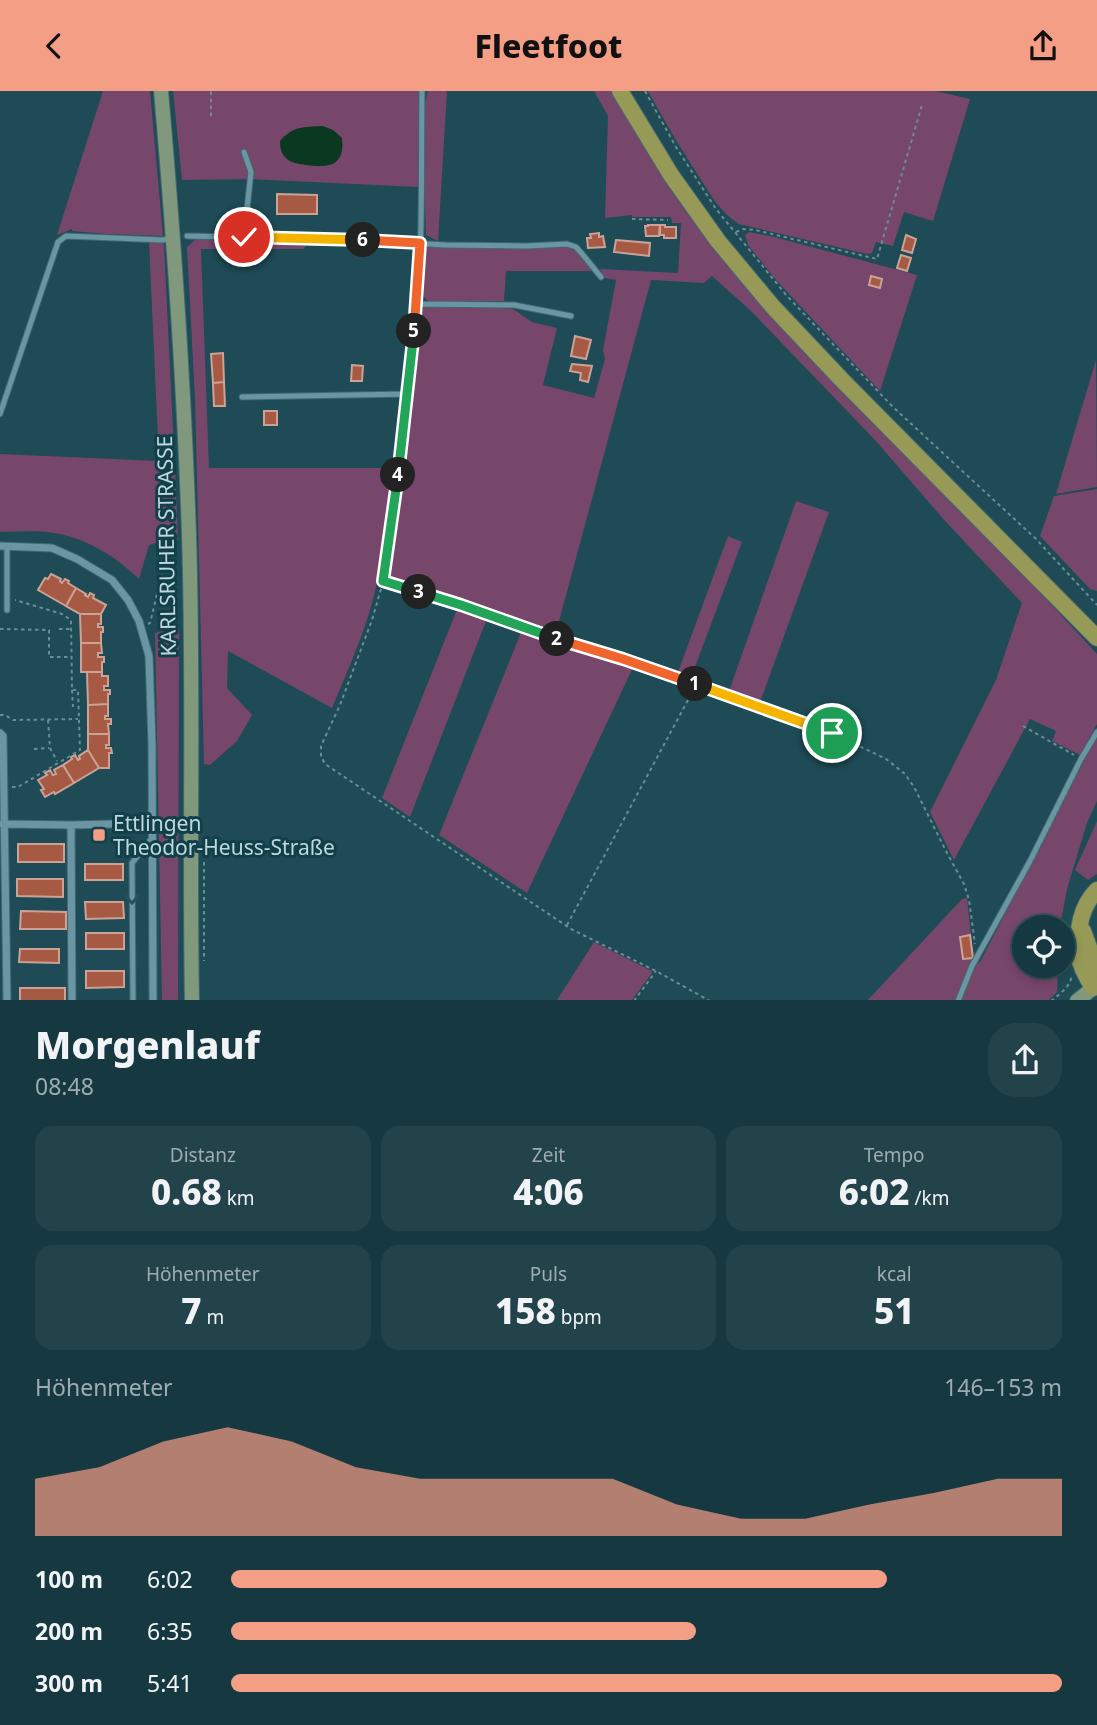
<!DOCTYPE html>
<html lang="de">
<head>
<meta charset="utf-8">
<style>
  body { margin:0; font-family:"Noto Sans",sans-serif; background:#23434b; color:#f1f3f6; height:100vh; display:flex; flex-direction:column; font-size:26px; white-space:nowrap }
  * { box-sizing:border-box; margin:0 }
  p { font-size:23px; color:#9eacb1 }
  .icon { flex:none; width:38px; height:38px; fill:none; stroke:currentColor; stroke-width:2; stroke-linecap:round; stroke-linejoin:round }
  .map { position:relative; height:909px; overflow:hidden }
  .details { display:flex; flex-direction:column; background:#163840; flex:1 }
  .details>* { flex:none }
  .tools { position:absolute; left:1012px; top:824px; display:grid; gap:14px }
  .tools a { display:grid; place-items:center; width:63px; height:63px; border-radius:50%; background:#163840; box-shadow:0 4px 10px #0003,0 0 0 2px #355259; font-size:35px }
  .pin { position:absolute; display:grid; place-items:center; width:60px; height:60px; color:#fff; margin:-30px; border:4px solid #fff; border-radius:50%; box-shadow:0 2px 7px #0007 }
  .km { position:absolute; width:35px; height:35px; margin:-18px; border-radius:50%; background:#222; color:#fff; font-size:19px; line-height:35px; text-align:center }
  .round { display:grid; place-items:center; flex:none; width:74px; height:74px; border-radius:28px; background:#23434b }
  .head { display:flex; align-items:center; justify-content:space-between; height:119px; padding:0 35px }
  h1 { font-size:38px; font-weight:800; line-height:52px }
  .metrics { display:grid; grid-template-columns:repeat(3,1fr); gap:10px; height:119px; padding:7px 35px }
  .metrics div { display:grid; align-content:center; border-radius:18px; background:#23434b; text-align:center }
  .metrics b { font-size:35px; font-weight:800 }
  .metrics small { font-size:19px; font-weight:400 }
  .metrics p { font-size:19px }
  .chart { height:196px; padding:14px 35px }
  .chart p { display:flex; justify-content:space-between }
  .chart svg { width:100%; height:126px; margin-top:7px; fill:#f49e86; opacity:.7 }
  ul { padding:0 35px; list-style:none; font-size:23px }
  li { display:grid; grid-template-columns:112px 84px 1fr; align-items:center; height:52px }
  li i { height:18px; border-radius:9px; background:#f49e86 }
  header { display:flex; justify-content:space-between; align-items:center; height:91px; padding:0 35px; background:#f49e86; color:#111; font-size:32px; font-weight:800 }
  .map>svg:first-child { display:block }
  .green { fill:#77466b }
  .water { fill:#0a3821 }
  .building { fill:#a65943; stroke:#cca296; stroke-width:2 }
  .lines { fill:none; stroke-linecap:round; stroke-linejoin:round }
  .service-casing { stroke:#416972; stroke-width:7 }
  .minor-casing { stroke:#416972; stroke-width:9 }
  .secondary-casing { stroke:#416972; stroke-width:16 }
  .primary-casing { stroke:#416972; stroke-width:18 }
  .path { stroke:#6a8c96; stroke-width:2; stroke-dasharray:3.5 3.5; stroke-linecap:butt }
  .service { stroke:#6996a2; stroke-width:5 }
  .minor { stroke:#6996a2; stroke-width:7 }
  .secondary { stroke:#80987c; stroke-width:14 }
  .primary { stroke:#979a56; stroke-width:16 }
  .oneway { stroke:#23515c }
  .split-1-casing { stroke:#fff; stroke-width:14 }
  .split-2-casing { stroke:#fff; stroke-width:14 }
  .split-3-casing { stroke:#fff; stroke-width:14 }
  .split-4-casing { stroke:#fff; stroke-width:14 }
  .split-5-casing { stroke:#fff; stroke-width:14 }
  .split-6-casing { stroke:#fff; stroke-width:14 }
  .split-7-casing { stroke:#fff; stroke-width:14 }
  .split-1 { stroke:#f5b400; stroke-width:9 }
  .split-2 { stroke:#f0652b; stroke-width:9 }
  .split-3 { stroke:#22a559; stroke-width:9 }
  .split-4 { stroke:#22a559; stroke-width:9 }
  .split-5 { stroke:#22a559; stroke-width:9 }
  .split-6 { stroke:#f0652b; stroke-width:9 }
  .split-7 { stroke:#f5b400; stroke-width:9 }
  .poi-dot { fill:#f49e86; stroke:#11404b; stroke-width:2.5 }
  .labels { text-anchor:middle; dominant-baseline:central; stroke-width:6; stroke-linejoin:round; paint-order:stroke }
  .street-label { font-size:21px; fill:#c0d7de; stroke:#11404b }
  .poi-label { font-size:21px; fill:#c0d7de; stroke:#11404b; text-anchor:start }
</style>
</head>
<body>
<header><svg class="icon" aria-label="back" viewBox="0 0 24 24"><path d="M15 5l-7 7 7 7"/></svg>Fleetfoot<svg class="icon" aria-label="share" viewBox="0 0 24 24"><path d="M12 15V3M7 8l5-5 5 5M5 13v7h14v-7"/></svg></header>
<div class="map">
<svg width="1097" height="910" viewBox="0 0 1097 910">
  <rect width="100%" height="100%" fill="#1e4b56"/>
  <!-- green -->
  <path class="green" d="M103 0H150L163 145 107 143 72 140V138L57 144Z
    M173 0H419L418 96 251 88 182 89Z
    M428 0H447L438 150 426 144 424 84 425 12Z
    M594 0H614C639 47 666 93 698 135 750 206 811 267 872 329 948 407 1024 483 1097 563V633L1080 664 1052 650 1056 640 1030 628 954 769 930 721 996 589 1022 512 946 431 875 349 751 220 712 185 704 192 651 189 555 545 479 514 392 490 388 487 386 481 405 356 418 226 420 220 426 216H483L513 218 532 231 557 237 543 294 594 307 605 268 603 259 616 189 605 187 600 178 678 182 681 132H672L671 126H632V124L605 127 608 25Z
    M648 0H935L970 8 933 130 904 121 893 155 876 151 872 162 867 163 739 133C720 121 710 103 698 84 680 57 664 29 648 0Z
    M749 141 774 146 917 184 880 300 776 189 748 154 745 144Z
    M196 148 293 149 294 154 306 155 303 158H201L209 377H397L384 464H381C376 518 353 567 332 617L228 560 227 597 252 624 237 650 210 674 204 673 195 308 187 156Z
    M149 151 162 152 164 154 178 443 174 447 149 454 139 488C116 466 87 447 54 442 37 439 17 441 0 441V363L159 370Z
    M427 156H566L576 160 593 180H506L504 210H428L420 202 422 162Z
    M1096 269 1097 396 1056 403Z
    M1097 398V500L1090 498 1040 445 1054 405Z
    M796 410 829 421 759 614 728 603Z
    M728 445 742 451 690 589 677 584Z
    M458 516 488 525 410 726 382 707Z
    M179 536 178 909 162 910 155 542Z
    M522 539 634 574 527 802 439 744Z
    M1097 646V710L1087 732 1067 798 1060 836H1024V875H1058L1057 901 1048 910H867L962 808 967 807 974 872 980 871 1093 652Z
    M1097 730V783L1088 789 1075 779Z
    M594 851 652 880V882L632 909H557Z"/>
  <!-- water -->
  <path class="water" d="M323 35 333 39 342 47C345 75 330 77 306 74 299 73 290 72 285 66 281 62 280 56 280 50 293 35 303 36 323 35Z"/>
  <!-- building -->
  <path class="building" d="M277 103 317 104V123H277Z
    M648 134H660L659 145H646L645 135H648Z
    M660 134H665V136H676V147H664V144H660Z
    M599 142V146L603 145 605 156 588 157 587 147H591L590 143Z
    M906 144 916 148 912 162 902 159Z
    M616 149 650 152 649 165 614 161Z
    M901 164 911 167 907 180 897 177Z
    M871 185 882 188 880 197 869 194Z
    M575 245 591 249 586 268 571 265Z
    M223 262 224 291 213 292 211 263Z
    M572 273 592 275 588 291 580 289 581 282 570 280Z
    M352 274 363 275 362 290H351Z
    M224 291 225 315H214L213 292Z
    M264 320H277V334H264Z
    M51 483 61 488 60 490 62 492 65 488 69 490 68 492 76 497 66 515 38 499 45 487 48 488Z
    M76 497 86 503 85 504 88 506 90 502 94 504 93 507 106 514 101 523H80L66 515Z
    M80 523H101V533H98V536H103V541H101V552H81Z
    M81 552H101L102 562H98V566H104V571H102V581H81Z
    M87 581H102V585H108V595H104V599H110V603H108V613L88 614Z
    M108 613V625H105V628H111V633H108L109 643H88V614Z
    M88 643H109V654H106V657H111L112 662H109V677H99L88 659Z
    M88 659 99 677 74 692 63 674 72 668 71 666 75 664 78 669 80 668 79 665Z
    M63 674 74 692 55 703 54 701 45 706 41 699 44 698 38 689 47 684 45 682 50 679 53 684 56 683 54 679Z
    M18 753H64V771H18Z
    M85 773H123V789H85Z
    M17 788H63V806L17 805Z
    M85 811H123L124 827 86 828Z
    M21 820 66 821V838H20Z
    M86 842H124V858H86Z
    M970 844 973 867 963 868 960 846Z
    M20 858H59V872L19 871Z
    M86 880H124V896L86 897Z
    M20 897H65V910H20Z"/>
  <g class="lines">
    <!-- service casing -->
    <g class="service-casing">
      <path id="service" d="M187 145 357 149 446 154 527 155 567 153 576 156 583 164 601 186
        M244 146 251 81 244 61
        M417 213 514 214 571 225
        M242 306 408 303
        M0 323 58 151 66 145 163 149 171 147
        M7 455V519
        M383 490C395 398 409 307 417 214 423 143 421 71 422 0
        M133 910 132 772 152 747
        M958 910 972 875 1030 770 1081 668 1097 641"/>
    </g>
    <!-- minor casing -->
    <g class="minor-casing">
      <path id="minor" d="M0 455 52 457 77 468 112 489 128 509 139 530 149 565 152 653 153 910
        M0 642 3 645 7 910
        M2 733 71 734 152 732
        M71 734 72 910"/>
    </g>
    <!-- secondary casing -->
    <g class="secondary-casing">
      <path id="secondary" d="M161 0C174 148 184 295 189 444 194 599 189 754 192 910
        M1077 910 1093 897"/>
    </g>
    <!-- primary casing -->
    <g class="primary-casing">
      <path id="primary" d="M620 0 671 84 718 150 773 216 841 288 1097 547
        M1097 799C1088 808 1084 816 1081 828 1074 858 1077 871 1093 897L1097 894
        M1083 840 1097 878"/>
    </g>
    <!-- path -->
    <path class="path" d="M645 0 676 56 716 118 787 205 893 316 1036 448 1097 514
      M211 25V0
      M632 128 668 129
      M736 141 743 138 755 139 877 168 922 14
      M391 493 462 514 581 556 623 568 832 642 886 668 905 683 914 696 947 762 964 793 969 809 975 853
      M381 498 372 529 340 614 321 655V665L325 673 571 838 656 880 710 910
      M148 533 150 532C155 514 165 459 178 448
      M0 538 49 539V566H71
      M59 538H70
      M72 599 73 616
      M0 624H5L13 629 78 628
      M48 629 50 657 57 670
      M1023 635 1074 664
      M34 658 49 657
      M12 696H18L80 659 78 599H72L71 529 62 523 15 509
      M204 771V870
      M567 834 695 596
      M634 910 656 880
      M1051 910C1061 902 1070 896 1072 884"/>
    <!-- service -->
    <use href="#service" class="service"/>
    <!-- minor -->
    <use href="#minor" class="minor"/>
    <!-- secondary -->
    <use href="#secondary" class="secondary"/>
    <!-- primary -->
    <use href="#primary" class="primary"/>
  </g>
  <!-- one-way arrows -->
  <defs><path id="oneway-chevron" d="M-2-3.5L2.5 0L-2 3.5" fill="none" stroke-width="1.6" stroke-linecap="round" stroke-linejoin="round" transform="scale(1.75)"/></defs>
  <use class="oneway" href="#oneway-chevron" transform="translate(132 808) rotate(89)"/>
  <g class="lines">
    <!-- split-1 casing -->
    <g class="split-1-casing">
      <path id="split-1" d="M695 593 832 642"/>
    </g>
    <!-- split-2 casing -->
    <g class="split-2-casing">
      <path id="split-2" d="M557 548 623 568 695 593"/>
    </g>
    <!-- split-3 casing -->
    <g class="split-3-casing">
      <path id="split-3" d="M419 501 461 514 557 548"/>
    </g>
    <!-- split-4 casing -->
    <g class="split-4-casing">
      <path id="split-4" d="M398 384 383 490 419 501"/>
    </g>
    <!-- split-5 casing -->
    <g class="split-5-casing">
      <path id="split-5" d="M398 384 414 240"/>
    </g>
    <!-- split-6 casing -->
    <g class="split-6-casing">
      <path id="split-6" d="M363 149 420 152 414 240"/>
    </g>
    <!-- split-7 casing -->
    <g class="split-7-casing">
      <path id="split-7" d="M244 146 363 149"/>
    </g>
    <!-- split-1 -->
    <use href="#split-1" class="split-1"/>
    <!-- split-2 -->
    <use href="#split-2" class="split-2"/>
    <!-- split-3 -->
    <use href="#split-3" class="split-3"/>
    <!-- split-4 -->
    <use href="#split-4" class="split-4"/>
    <!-- split-5 -->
    <use href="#split-5" class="split-5"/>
    <!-- split-6 -->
    <use href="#split-6" class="split-6"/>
    <!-- split-7 -->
    <use href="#split-7" class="split-7"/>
  </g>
  <!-- markers -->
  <rect class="poi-dot" x="92" y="737" width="14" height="14" rx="3.5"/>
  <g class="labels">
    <!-- street labels -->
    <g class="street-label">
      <text transform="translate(166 455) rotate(-91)">KARLSRUHER STRASSE</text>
    </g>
    <!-- poi labels -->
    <g class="poi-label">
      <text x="113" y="732">Ettlingen<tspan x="113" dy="24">Theodor-Heuss-Straße</tspan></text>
    </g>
  </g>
</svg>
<div class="tools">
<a><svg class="icon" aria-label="locate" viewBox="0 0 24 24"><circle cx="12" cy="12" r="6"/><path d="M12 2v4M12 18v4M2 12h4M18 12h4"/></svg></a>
</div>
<div class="pin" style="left:832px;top:642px;background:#1e9e55"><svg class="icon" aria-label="arrive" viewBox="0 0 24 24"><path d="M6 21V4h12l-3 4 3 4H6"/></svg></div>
<div class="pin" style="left:244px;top:146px;background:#d93025"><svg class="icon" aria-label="check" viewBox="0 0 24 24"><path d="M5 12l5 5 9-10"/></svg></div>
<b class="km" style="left:695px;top:593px">1</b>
<b class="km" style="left:557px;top:548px">2</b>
<b class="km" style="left:419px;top:501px">3</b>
<b class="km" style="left:398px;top:384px">4</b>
<b class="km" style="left:414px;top:240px">5</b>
<b class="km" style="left:363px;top:149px">6</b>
</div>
<section class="details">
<div class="head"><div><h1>Morgenlauf</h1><p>08:48</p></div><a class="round"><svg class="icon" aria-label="share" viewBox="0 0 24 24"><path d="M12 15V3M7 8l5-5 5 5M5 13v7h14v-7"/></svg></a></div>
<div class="metrics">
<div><p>Distanz</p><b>0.68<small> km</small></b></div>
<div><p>Zeit</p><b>4:06</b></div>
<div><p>Tempo</p><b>6:02<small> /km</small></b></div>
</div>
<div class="metrics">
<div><p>Höhenmeter</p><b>7<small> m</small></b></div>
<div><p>Puls</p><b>158<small> bpm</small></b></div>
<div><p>kcal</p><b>51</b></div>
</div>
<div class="chart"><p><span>Höhenmeter</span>146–153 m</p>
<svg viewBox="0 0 160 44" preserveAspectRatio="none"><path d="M0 44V24L10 20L20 11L30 6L40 11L50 20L60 24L70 24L80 24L90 24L100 33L110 38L120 38L130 33L140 29L150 24L160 24V44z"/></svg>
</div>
<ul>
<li><b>100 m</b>6:02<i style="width:79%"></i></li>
<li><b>200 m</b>6:35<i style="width:56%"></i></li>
<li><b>300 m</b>5:41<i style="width:100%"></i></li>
</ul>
</section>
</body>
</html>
